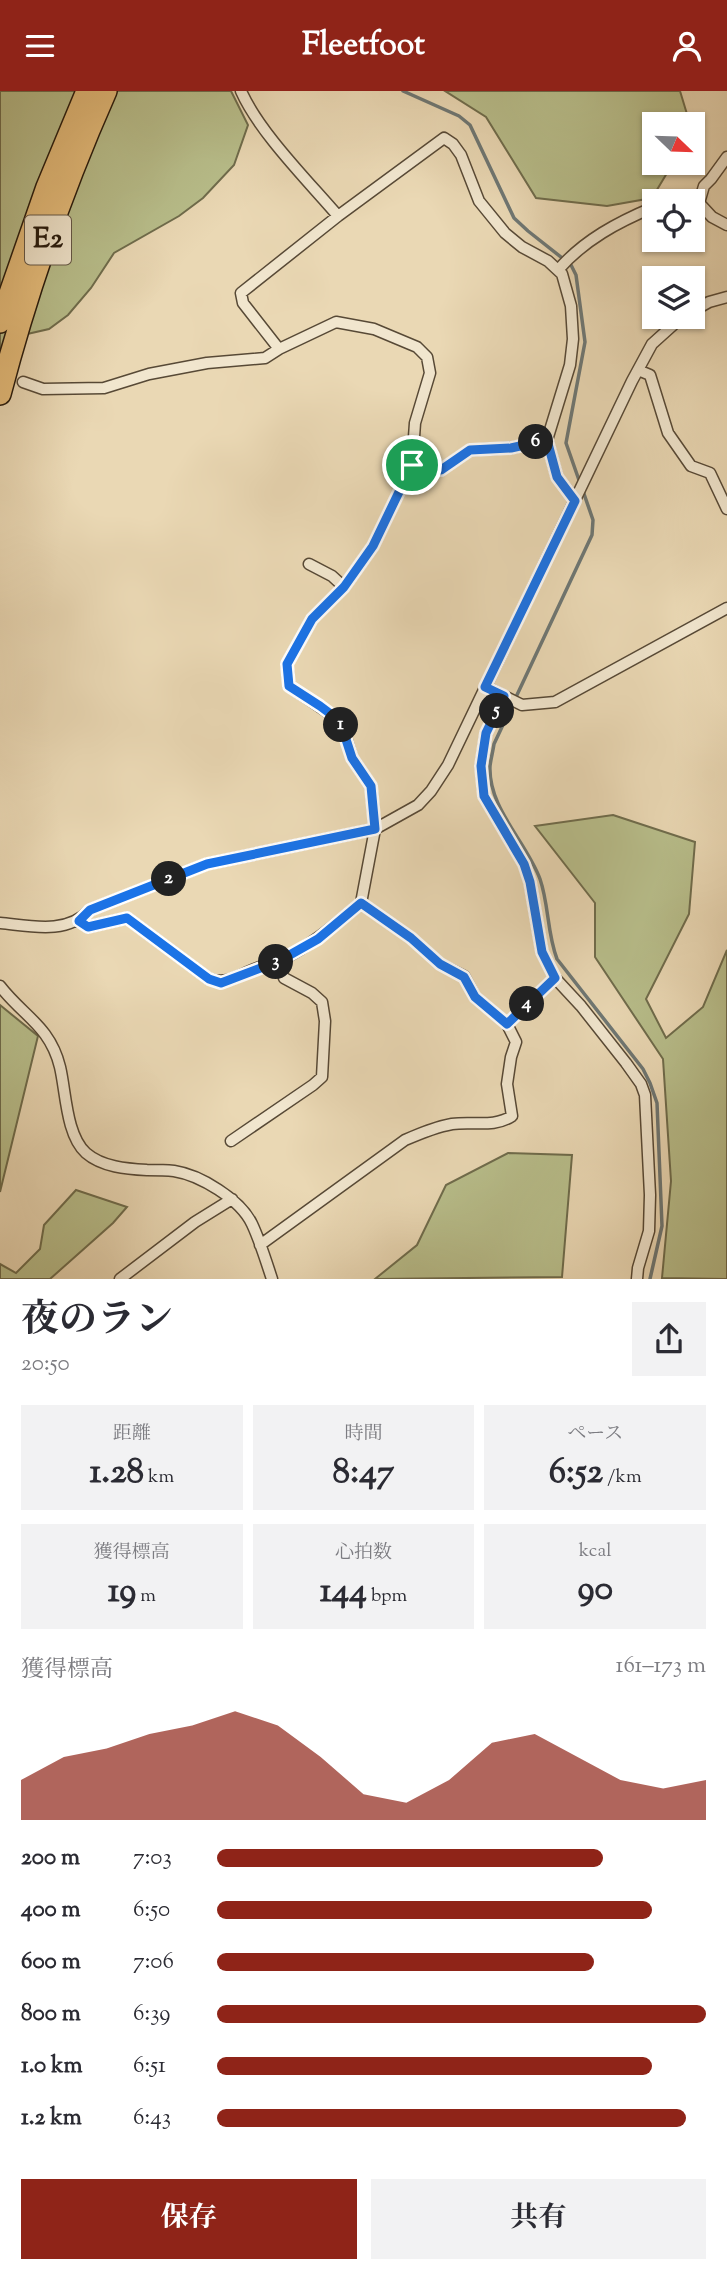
<!DOCTYPE html>
<html lang="ja">
<head>
<meta charset="utf-8">
<style>
  body { margin:0; font-family:"Sorts Mill Goudy","Noto Serif JP",serif; background:#f2f2f3; color:#2b2b33; height:100vh; display:flex; flex-direction:column; font-size:26px; white-space:nowrap }
  * { box-sizing:border-box; margin:0 }
  p { font-size:23px; color:#7c7c81 }
  .icon { flex:none; width:38px; height:38px; fill:none; stroke:currentColor; stroke-width:2; stroke-linecap:round; stroke-linejoin:round }
  .map { position:relative; height:1188px; overflow:hidden }
  .side { display:flex; flex-direction:column; background:#fff; flex:1 }
  .side>* { flex:none }
  .needle { width:46px; rotate:113deg }
  .controls { position:absolute; left:642px; top:21px; display:grid; gap:14px }
  .controls a { display:grid; place-items:center; width:63px; height:63px; border-radius:0px; background:#fff; box-shadow:0 2px 5px #0004; font-size:35px }
  .pin { position:absolute; display:grid; place-items:center; width:60px; height:60px; color:#fff; margin:-30px; border:4px solid #fff; border-radius:50%; box-shadow:0 2px 7px #0007 }
  .km { position:absolute; width:35px; height:35px; margin:-18px; border-radius:50%; background:#222; color:#fff; font-size:19px; line-height:35px; text-align:center }
  .round { display:grid; place-items:center; flex:none; width:74px; height:74px; border-radius:0px; background:#f2f2f3 }
  .headline { display:flex; align-items:center; justify-content:space-between; height:119px; padding:0 21px }
  h1 { font-size:38px; font-weight:700; line-height:52px }
  .stats { display:grid; grid-template-columns:repeat(3,1fr); gap:10px; height:119px; padding:7px 21px }
  .stats div { display:grid; align-content:center; border-radius:0px; background:#f2f2f3; text-align:center }
  .stats b { font-size:35px; font-weight:700 }
  .stats small { font-size:19px; font-weight:400 }
  .stats p { font-size:19px }
  .chart { height:196px; padding:14px 21px }
  .chart p { display:flex; justify-content:space-between }
  .chart svg { width:100%; height:126px; margin-top:7px; fill:#8f2418; opacity:.7 }
  .action { display:flex; gap:14px; margin-top:auto; padding:14px 21px }
  .action a { flex:1; height:80px; border-radius:0px; background:#8f2418; color:#fff; font-size:28px; font-weight:700; line-height:80px; text-align:center }
  .action a+a { background:#f2f2f3; color:#2b2b33 }
  ul { padding:0 21px; list-style:none; font-size:23px }
  li { display:grid; grid-template-columns:112px 84px 1fr; align-items:center; height:52px }
  li i { height:18px; border-radius:9px; background:#8f2418 }
  header { display:flex; justify-content:space-between; align-items:center; height:91px; padding:0 21px; background:#8f2418; color:#fff; font-size:32px; font-weight:700 }
  .map>svg:first-child { display:block }
  .green { fill:#b8be8b; stroke:#6f6c4c; stroke-width:2 }
  .lines { fill:none; stroke-linecap:round; stroke-linejoin:round }
  .stream { stroke:#6e7774; stroke-width:3.5 }
  .street-casing { stroke:#574936; stroke-width:13 }
  .highway-casing { stroke:#26190c; stroke-width:24 }
  .street { stroke:#f1e6ce; stroke-width:10 }
  .highway { stroke:#e5bc7a; stroke-width:21 }
  .route-casing { stroke:#fff; stroke-width:14 }
  .route { stroke:#1a73e8; stroke-width:9 }
  .labels { text-anchor:middle; dominant-baseline:central; stroke-width:5; stroke-linejoin:round; paint-order:stroke }
  .shield { fill:#f1e6ce; stroke:#635646; stroke-width:2 }
  .shield-label { font-size:28px; font-weight:bold; fill:#26190c }
</style>
</head>
<body>
<header><svg class="icon" aria-label="menu" viewBox="0 0 24 24"><path d="M4 6h16M4 12h16M4 18h16"/></svg>Fleetfoot<svg class="icon" aria-label="person" viewBox="0 0 24 24"><circle cx="12" cy="8" r="4"/><path d="M4 21q1-7 8-7t8 7"/></svg></header>
<div class="map">
<svg width="727" height="1188" viewBox="0 0 727 1188">
  <rect width="100%" height="100%" fill="#ead8b4"/>
  <filter id="stains"><feTurbulence type="fractalNoise" baseFrequency=".00286" numOctaves="4"/><feColorMatrix values="0 0 0 0 .2 0 0 0 0 .09 0 0 0 0 .02 0 0 0 .5 -.17"/></filter>
  <radialGradient id="worn" r=".72"><stop offset=".6" stop-color="#630" stop-opacity="0"/><stop offset="1" stop-color="#630" stop-opacity=".3"/></radialGradient>
  <!-- green -->
  <path class="green" d="M0 0H231L248 34 234 74 203 107 179 125 114 162 91 197 68 224 49 238 23 244 0 260Z
    M445 0H680L690 33H654V72H673L652 107 607 115 536 107 486 26Z
    M613 724 695 751 689 823 646 908 666 947 703 916 727 859V1188L662 1187 671 1090 663 968 595 866V812L535 735Z
    M0 914 38 945 0 1101Z
    M508 1062 572 1064 562 1186 375 1188 417 1154 446 1094Z
    M76 1099 127 1116 113 1132 50 1188H0V1173L16 1182 40 1158 44 1134Z"/>
  <g class="lines">
    <!-- stream -->
    <path class="stream" d="M403 0 459 25 470 34 514 127 528 140 571 174 576 184 585 251 566 352 580 392
      M583 400 593 429 592 444 494 653C493 660 491 667 490 675 488 717 526 750 540 788 549 814 547 842 557 868L643 978 650 992 657 1012 662 1135 650 1188"/>
    <!-- street casing -->
    <g class="street-casing">
      <path id="street" d="M241 0C259 41 308 90 338 125
        M668 110 673 108 687 110
        M693 111 699 112 712 126 727 134
        M699 112 704 95 711 88 727 66
        M558 179C584 149 618 131 654 116
        M693 220 709 211 727 206
        M279 258 243 212 241 202 338 125 444 47 453 53 461 64 479 110 505 142 522 156 548 170 562 183 571 215 573 248 570 274 547 349 557 386 575 409
        M638 279 650 284 668 342 691 375 710 382 727 418
        M23 291 43 298 104 297 149 283 207 272 265 267 279 258 336 231 374 238 417 256 427 266 430 282 415 332 412 374 373 455 344 496 332 485 309 473
        M412 374 441 379 470 359 511 357 547 349
        M486 596 522 614 555 611 727 517
        M504 605 486 642 481 675 484 705 524 773 530 791 542 861 555 887 581 915 626 972 641 993 645 1004 650 1104 649 1140 638 1177 637 1188
        M80 830 88 836 127 827 209 888C226 893 234 887 250 880 259 875 271 874 281 869 311 855 336 833 361 812
        M0 832C31 835 66 844 90 819L207 773 375 738 418 714 431 700 448 674 632 290 652 253 682 226
        M0 895C23 925 50 935 60 976 66 1001 66 1044 86 1062 102 1076 127 1078 147 1079 156 1079 165 1079 174 1080 200 1084 240 1108 252 1133 260 1150 266 1170 272 1188
        M507 933 555 887
        M231 1050 313 994 322 986 325 930 322 911 312 902 284 887 279 870
        M260 1154 405 1049C421 1042 435 1036 452 1033 473 1030 494 1037 512 1025L507 993 511 966 516 951 507 933 475 906 464 885 440 873 411 847 361 812 375 738 371 695 352 667 343 636 336 627 289 595 287 573 312 528 344 496
        M120 1188 195 1131 232 1108"/>
    </g>
    <!-- highway casing -->
    <g class="highway-casing">
      <path id="highway" d="M0 231 47 96 87 0
        M0 303C27 200 63 97 106 0"/>
    </g>
    <!-- street -->
    <use href="#street" class="street"/>
    <!-- highway -->
    <use href="#highway" class="highway"/>
  </g>
  <g class="lines">
    <!-- route casing -->
    <g class="route-casing">
      <path id="route" d="M547 349 557 386 575 410 485 596 504 605 486 642 481 675 484 705 524 773 530 791 542 861 555 887 507 933 475 906 464 886 440 873 411 847 361 812 318 848 279 870 221 892 209 888 127 827 88 836 79 830 90 819 207 773 375 738 371 695 352 667 342 636 336 627 320 615 289 595 287 573 312 528 344 496 373 455 412 374 441 379 470 359 511 357Z"/>
    </g>
    <!-- route -->
    <use href="#route" class="route"/>
  </g>
  <g class="labels">
    <!-- shield labels -->
    <rect class="shield" x="25" y="124.5" width="46" height="49" rx="5"/>
    <g class="shield-label">
      <text x="48" y="149">E2</text>
    </g>
  </g>
  <rect width="100%" height="100%" filter="url(#stains)"/>
  <rect width="100%" height="100%" fill="url(#worn)"/>
</svg>
<div class="controls">
<a><svg class="needle" viewBox="-14 -14 28 28"><path d="M0-13l5 13h-10z" fill="#e53935"/><path d="M0 13l5-13h-10z" fill="#7c7c81"/></svg></a>
<a><svg class="icon" aria-label="locate" viewBox="0 0 24 24"><circle cx="12" cy="12" r="6"/><path d="M12 2v4M12 18v4M2 12h4M18 12h4"/></svg></a>
<a><svg class="icon" aria-label="layers" viewBox="0 0 24 24"><path d="M12 4l9 5-9 5-9-5zM3 14l9 5 9-5"/></svg></a>
</div>
<div class="pin" style="left:412px;top:374px;background:#1e9e55"><svg class="icon" aria-label="arrive" viewBox="0 0 24 24"><path d="M6 21V4h12l-3 4 3 4H6"/></svg></div>
<b class="km" style="left:341px;top:634px">1</b>
<b class="km" style="left:169px;top:788px">2</b>
<b class="km" style="left:276px;top:871px">3</b>
<b class="km" style="left:527px;top:913px">4</b>
<b class="km" style="left:497px;top:620px">5</b>
<b class="km" style="left:536px;top:351px">6</b>
</div>
<section class="side">
<div class="headline"><div><h1>夜のラン</h1><p>20:50</p></div><a class="round"><svg class="icon" aria-label="share" viewBox="0 0 24 24"><path d="M12 15V3M7 8l5-5 5 5M5 13v7h14v-7"/></svg></a></div>
<div class="stats">
<div><p>距離</p><b>1.28<small> km</small></b></div>
<div><p>時間</p><b>8:47</b></div>
<div><p>ペース</p><b>6:52<small> /km</small></b></div>
</div>
<div class="stats">
<div><p>獲得標高</p><b>19<small> m</small></b></div>
<div><p>心拍数</p><b>144<small> bpm</small></b></div>
<div><p>kcal</p><b>90</b></div>
</div>
<div class="chart"><p><span>獲得標高</span>161–173 m</p>
<svg viewBox="0 0 160 44" preserveAspectRatio="none"><path d="M0 44V30L10 22L20 19L30 14L40 11L50 6L60 11L70 22L80 35L90 38L100 30L110 17L120 14L130 22L140 30L150 33L160 30V44z"/></svg>
</div>
<ul>
<li><b>200 m</b>7:03<i style="width:79%"></i></li>
<li><b>400 m</b>6:50<i style="width:89%"></i></li>
<li><b>600 m</b>7:06<i style="width:77%"></i></li>
<li><b>800 m</b>6:39<i style="width:100%"></i></li>
<li><b>1.0 km</b>6:51<i style="width:89%"></i></li>
<li><b>1.2 km</b>6:43<i style="width:96%"></i></li>
</ul>
<div class="action"><a>保存</a><a>共有</a></div>
</section>
</body>
</html>
